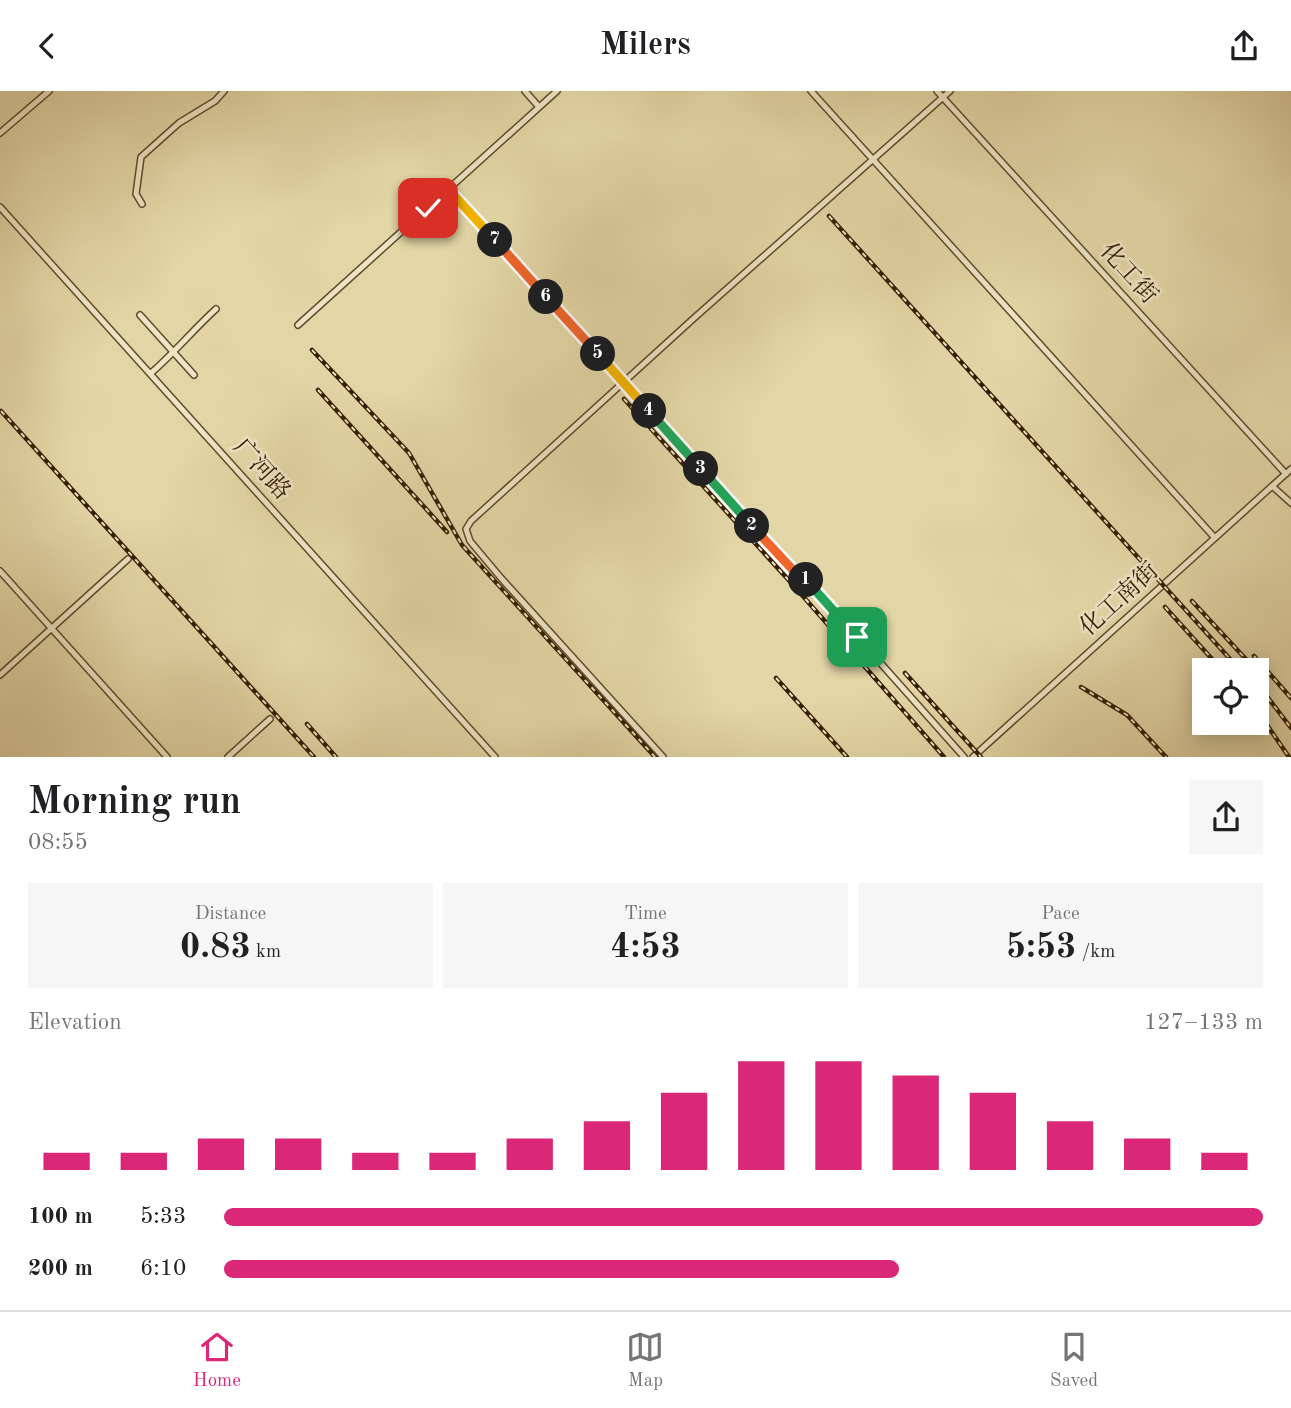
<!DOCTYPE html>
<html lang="en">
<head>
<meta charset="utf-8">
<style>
  body { margin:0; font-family:"Old Standard TT","Noto Serif SC",serif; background:#f6f6f6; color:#202124; height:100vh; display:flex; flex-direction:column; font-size:26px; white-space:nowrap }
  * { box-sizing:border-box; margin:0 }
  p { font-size:23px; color:#757577 }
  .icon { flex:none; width:38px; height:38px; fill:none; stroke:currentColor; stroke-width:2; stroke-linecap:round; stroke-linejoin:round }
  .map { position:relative; height:666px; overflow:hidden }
  .sheet { display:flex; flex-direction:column; background:#fff; flex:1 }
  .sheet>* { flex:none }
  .fabs { position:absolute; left:1192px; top:567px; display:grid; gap:14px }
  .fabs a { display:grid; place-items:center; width:77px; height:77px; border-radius:0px; background:#fff; box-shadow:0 4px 18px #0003; font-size:35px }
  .pin { position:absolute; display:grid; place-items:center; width:60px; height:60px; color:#fff; margin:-30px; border-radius:14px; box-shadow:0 4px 10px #0006 }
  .km { position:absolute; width:35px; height:35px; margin:-18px; border-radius:50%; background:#222; color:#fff; font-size:19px; line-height:35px; text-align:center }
  .round { display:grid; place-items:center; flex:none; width:74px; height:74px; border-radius:0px; background:#f6f6f6 }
  .headline { display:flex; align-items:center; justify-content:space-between; height:119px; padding:0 28px }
  h1 { font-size:38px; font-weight:700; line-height:52px }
  .metrics { display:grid; grid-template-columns:repeat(3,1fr); gap:10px; height:119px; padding:7px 28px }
  .metrics div { display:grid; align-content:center; border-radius:0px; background:#f6f6f6; text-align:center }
  .metrics b { font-size:35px; font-weight:700 }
  .metrics small { font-size:19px; font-weight:400 }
  .metrics p { font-size:19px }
  .chart { height:196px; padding:14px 28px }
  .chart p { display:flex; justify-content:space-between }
  .chart svg { width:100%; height:126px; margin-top:7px; stroke:#db2777; stroke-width:6 }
  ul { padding:0 28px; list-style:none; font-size:23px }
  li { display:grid; grid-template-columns:112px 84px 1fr; align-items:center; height:52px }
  li i { height:18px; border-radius:9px; background:#db2777 }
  header { display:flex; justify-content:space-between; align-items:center; height:91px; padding:0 28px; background:#fff; font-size:32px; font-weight:700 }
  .dock { display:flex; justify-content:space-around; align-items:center; height:98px; border-top:2px solid #e0e0e0; background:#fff; font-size:19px; color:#757577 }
  .dock a { display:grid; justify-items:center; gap:4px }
  .dock .selected { color:#db2777 }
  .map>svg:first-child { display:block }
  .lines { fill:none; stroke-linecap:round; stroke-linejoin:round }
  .minor-casing { stroke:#604c2a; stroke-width:8 }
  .minor { stroke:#ede4c5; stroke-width:5 }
  .rail-casing { stroke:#351e00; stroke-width:4.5 }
  .rail { stroke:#ede4c5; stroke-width:2; stroke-dasharray:5; stroke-linecap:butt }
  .split-1-casing { stroke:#fff; stroke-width:14 }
  .split-2-casing { stroke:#fff; stroke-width:14 }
  .split-3-casing { stroke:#fff; stroke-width:14 }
  .split-4-casing { stroke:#fff; stroke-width:14 }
  .split-5-casing { stroke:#fff; stroke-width:14 }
  .split-6-casing { stroke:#fff; stroke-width:14 }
  .split-7-casing { stroke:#fff; stroke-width:14 }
  .split-8-casing { stroke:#fff; stroke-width:14 }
  .split-9-casing { stroke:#fff; stroke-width:14 }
  .split-1 { stroke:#22a559; stroke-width:9 }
  .split-2 { stroke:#f0652b; stroke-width:9 }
  .split-3 { stroke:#22a559; stroke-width:9 }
  .split-4 { stroke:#22a559; stroke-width:9 }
  .split-5 { stroke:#f5b400; stroke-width:9 }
  .split-6 { stroke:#f0652b; stroke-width:9 }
  .split-7 { stroke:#f0652b; stroke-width:9 }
  .split-8 { stroke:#f5b400; stroke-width:9 }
  .split-9 { stroke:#f5b400; stroke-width:9 }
  .labels { text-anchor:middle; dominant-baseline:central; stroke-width:5; stroke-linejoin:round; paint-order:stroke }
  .street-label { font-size:24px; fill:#351e00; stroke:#ede4c5 }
</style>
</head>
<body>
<header><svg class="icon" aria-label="back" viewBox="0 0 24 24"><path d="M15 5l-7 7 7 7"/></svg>Milers<svg class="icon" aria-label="share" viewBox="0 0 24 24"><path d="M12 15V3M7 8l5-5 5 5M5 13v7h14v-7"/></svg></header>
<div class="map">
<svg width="1291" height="666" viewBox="0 0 1291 666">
  <rect width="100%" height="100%" fill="#e3d6a6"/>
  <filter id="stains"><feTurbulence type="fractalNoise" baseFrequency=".00286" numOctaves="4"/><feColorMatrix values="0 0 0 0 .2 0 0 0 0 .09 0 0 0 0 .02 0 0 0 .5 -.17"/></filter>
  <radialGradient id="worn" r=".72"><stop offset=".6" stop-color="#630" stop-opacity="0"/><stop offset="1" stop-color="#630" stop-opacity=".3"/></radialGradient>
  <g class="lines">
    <!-- minor casing -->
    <g class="minor-casing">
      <path id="minor" d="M525 0 539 16
        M811 0 1215 447
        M937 0 1286 383
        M0 42 49 0
        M448 98 752 436 792 478 804 486 964 666
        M142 113 136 103 141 66 179 32 215 10 224 0
        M0 116 495 666
        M140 224 194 284
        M298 234 557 0
        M151 282C174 262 193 239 216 218
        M1272 395 1291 412
        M0 480 167 666
        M0 584 128 468
        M228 666 270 628
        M663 666 501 487 470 450 466 438 471 430 693 228 950 0
        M973 666 1291 378"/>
    </g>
    <!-- minor -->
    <use href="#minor" class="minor"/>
    <!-- rail casing -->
    <g class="rail-casing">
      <path id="rail" d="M829 125 1240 579
        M312 259 409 362 462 454 655 666
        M318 299 447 441
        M624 308 794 495 944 666
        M1 320 314 666
        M1192 510 1256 579
        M1165 516 1222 579
        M1254 565 1291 607
        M905 582 981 666
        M776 587 847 666
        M1256 591 1291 637
        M1081 596 1127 624 1166 666
        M1256 618 1289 666
        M307 633 336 666"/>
    </g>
    <!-- rail -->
    <use href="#rail" class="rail"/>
  </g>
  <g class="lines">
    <!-- split-1 casing -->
    <g class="split-1-casing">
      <path id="split-1" d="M806 489 857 546"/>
    </g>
    <!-- split-2 casing -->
    <g class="split-2-casing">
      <path id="split-2" d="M752 435 792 478 806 489"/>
    </g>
    <!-- split-3 casing -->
    <g class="split-3-casing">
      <path id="split-3" d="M701 378 752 435"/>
    </g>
    <!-- split-4 casing -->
    <g class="split-4-casing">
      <path id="split-4" d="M649 320 701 378"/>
    </g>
    <!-- split-5 casing -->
    <g class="split-5-casing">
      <path id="split-5" d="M598 263 649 320"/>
    </g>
    <!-- split-6 casing -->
    <g class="split-6-casing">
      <path id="split-6" d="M546 206 598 263"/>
    </g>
    <!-- split-7 casing -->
    <g class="split-7-casing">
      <path id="split-7" d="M495 149 546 206"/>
    </g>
    <!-- split-8 casing -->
    <g class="split-8-casing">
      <path id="split-8" d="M443 103 448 98 495 149"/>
    </g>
    <!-- split-9 casing -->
    <g class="split-9-casing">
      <path id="split-9" d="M428 117 443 103"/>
    </g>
    <!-- split-1 -->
    <use href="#split-1" class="split-1"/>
    <!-- split-2 -->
    <use href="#split-2" class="split-2"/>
    <!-- split-3 -->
    <use href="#split-3" class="split-3"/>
    <!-- split-4 -->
    <use href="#split-4" class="split-4"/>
    <!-- split-5 -->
    <use href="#split-5" class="split-5"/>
    <!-- split-6 -->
    <use href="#split-6" class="split-6"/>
    <!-- split-7 -->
    <use href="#split-7" class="split-7"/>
    <!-- split-8 -->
    <use href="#split-8" class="split-8"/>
    <!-- split-9 -->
    <use href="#split-9" class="split-9"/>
  </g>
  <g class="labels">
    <!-- street labels -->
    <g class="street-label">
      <text transform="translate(1128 183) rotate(48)">化工街</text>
      <text transform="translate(261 379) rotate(48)">广河路</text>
      <text transform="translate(1120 509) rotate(-42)">化工南街</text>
    </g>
  </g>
  <rect width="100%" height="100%" filter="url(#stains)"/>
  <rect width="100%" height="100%" fill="url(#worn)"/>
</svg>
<div class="fabs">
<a><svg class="icon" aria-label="locate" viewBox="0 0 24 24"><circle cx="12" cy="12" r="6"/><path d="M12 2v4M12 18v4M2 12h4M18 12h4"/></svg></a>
</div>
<div class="pin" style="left:857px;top:546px;background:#1e9e55"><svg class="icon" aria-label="arrive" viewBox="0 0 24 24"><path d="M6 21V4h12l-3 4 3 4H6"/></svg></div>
<div class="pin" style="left:428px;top:117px;background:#d93025"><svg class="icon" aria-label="check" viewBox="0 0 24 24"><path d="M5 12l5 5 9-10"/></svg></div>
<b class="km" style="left:806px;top:489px">1</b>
<b class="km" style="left:752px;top:435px">2</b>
<b class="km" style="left:701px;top:378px">3</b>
<b class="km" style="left:649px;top:320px">4</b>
<b class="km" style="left:598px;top:263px">5</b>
<b class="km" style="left:546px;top:206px">6</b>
<b class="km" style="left:495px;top:149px">7</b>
</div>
<section class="sheet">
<div class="headline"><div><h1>Morning run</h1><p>08:55</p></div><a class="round"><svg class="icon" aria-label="share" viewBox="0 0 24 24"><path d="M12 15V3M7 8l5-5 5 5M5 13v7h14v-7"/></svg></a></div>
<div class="metrics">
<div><p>Distance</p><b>0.83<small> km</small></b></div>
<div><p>Time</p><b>4:53</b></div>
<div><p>Pace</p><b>5:53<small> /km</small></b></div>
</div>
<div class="chart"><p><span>Elevation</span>127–133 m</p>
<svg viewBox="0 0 160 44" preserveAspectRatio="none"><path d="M5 44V38M15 44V38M25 44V33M35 44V33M45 44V38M55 44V38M65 44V33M75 44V27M85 44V17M95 44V6M105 44V6M115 44V11M125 44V17M135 44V27M145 44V33M155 44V38"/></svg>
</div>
<ul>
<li><b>100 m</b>5:33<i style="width:100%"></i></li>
<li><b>200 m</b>6:10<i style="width:65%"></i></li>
</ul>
</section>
<nav class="dock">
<a class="selected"><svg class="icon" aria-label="home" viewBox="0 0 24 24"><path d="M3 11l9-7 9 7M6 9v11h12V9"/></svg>Home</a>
<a><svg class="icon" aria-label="map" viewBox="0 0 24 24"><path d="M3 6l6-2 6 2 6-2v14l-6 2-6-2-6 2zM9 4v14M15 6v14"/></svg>Map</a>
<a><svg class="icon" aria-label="saved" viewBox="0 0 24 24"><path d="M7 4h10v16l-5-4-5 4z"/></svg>Saved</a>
</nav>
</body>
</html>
